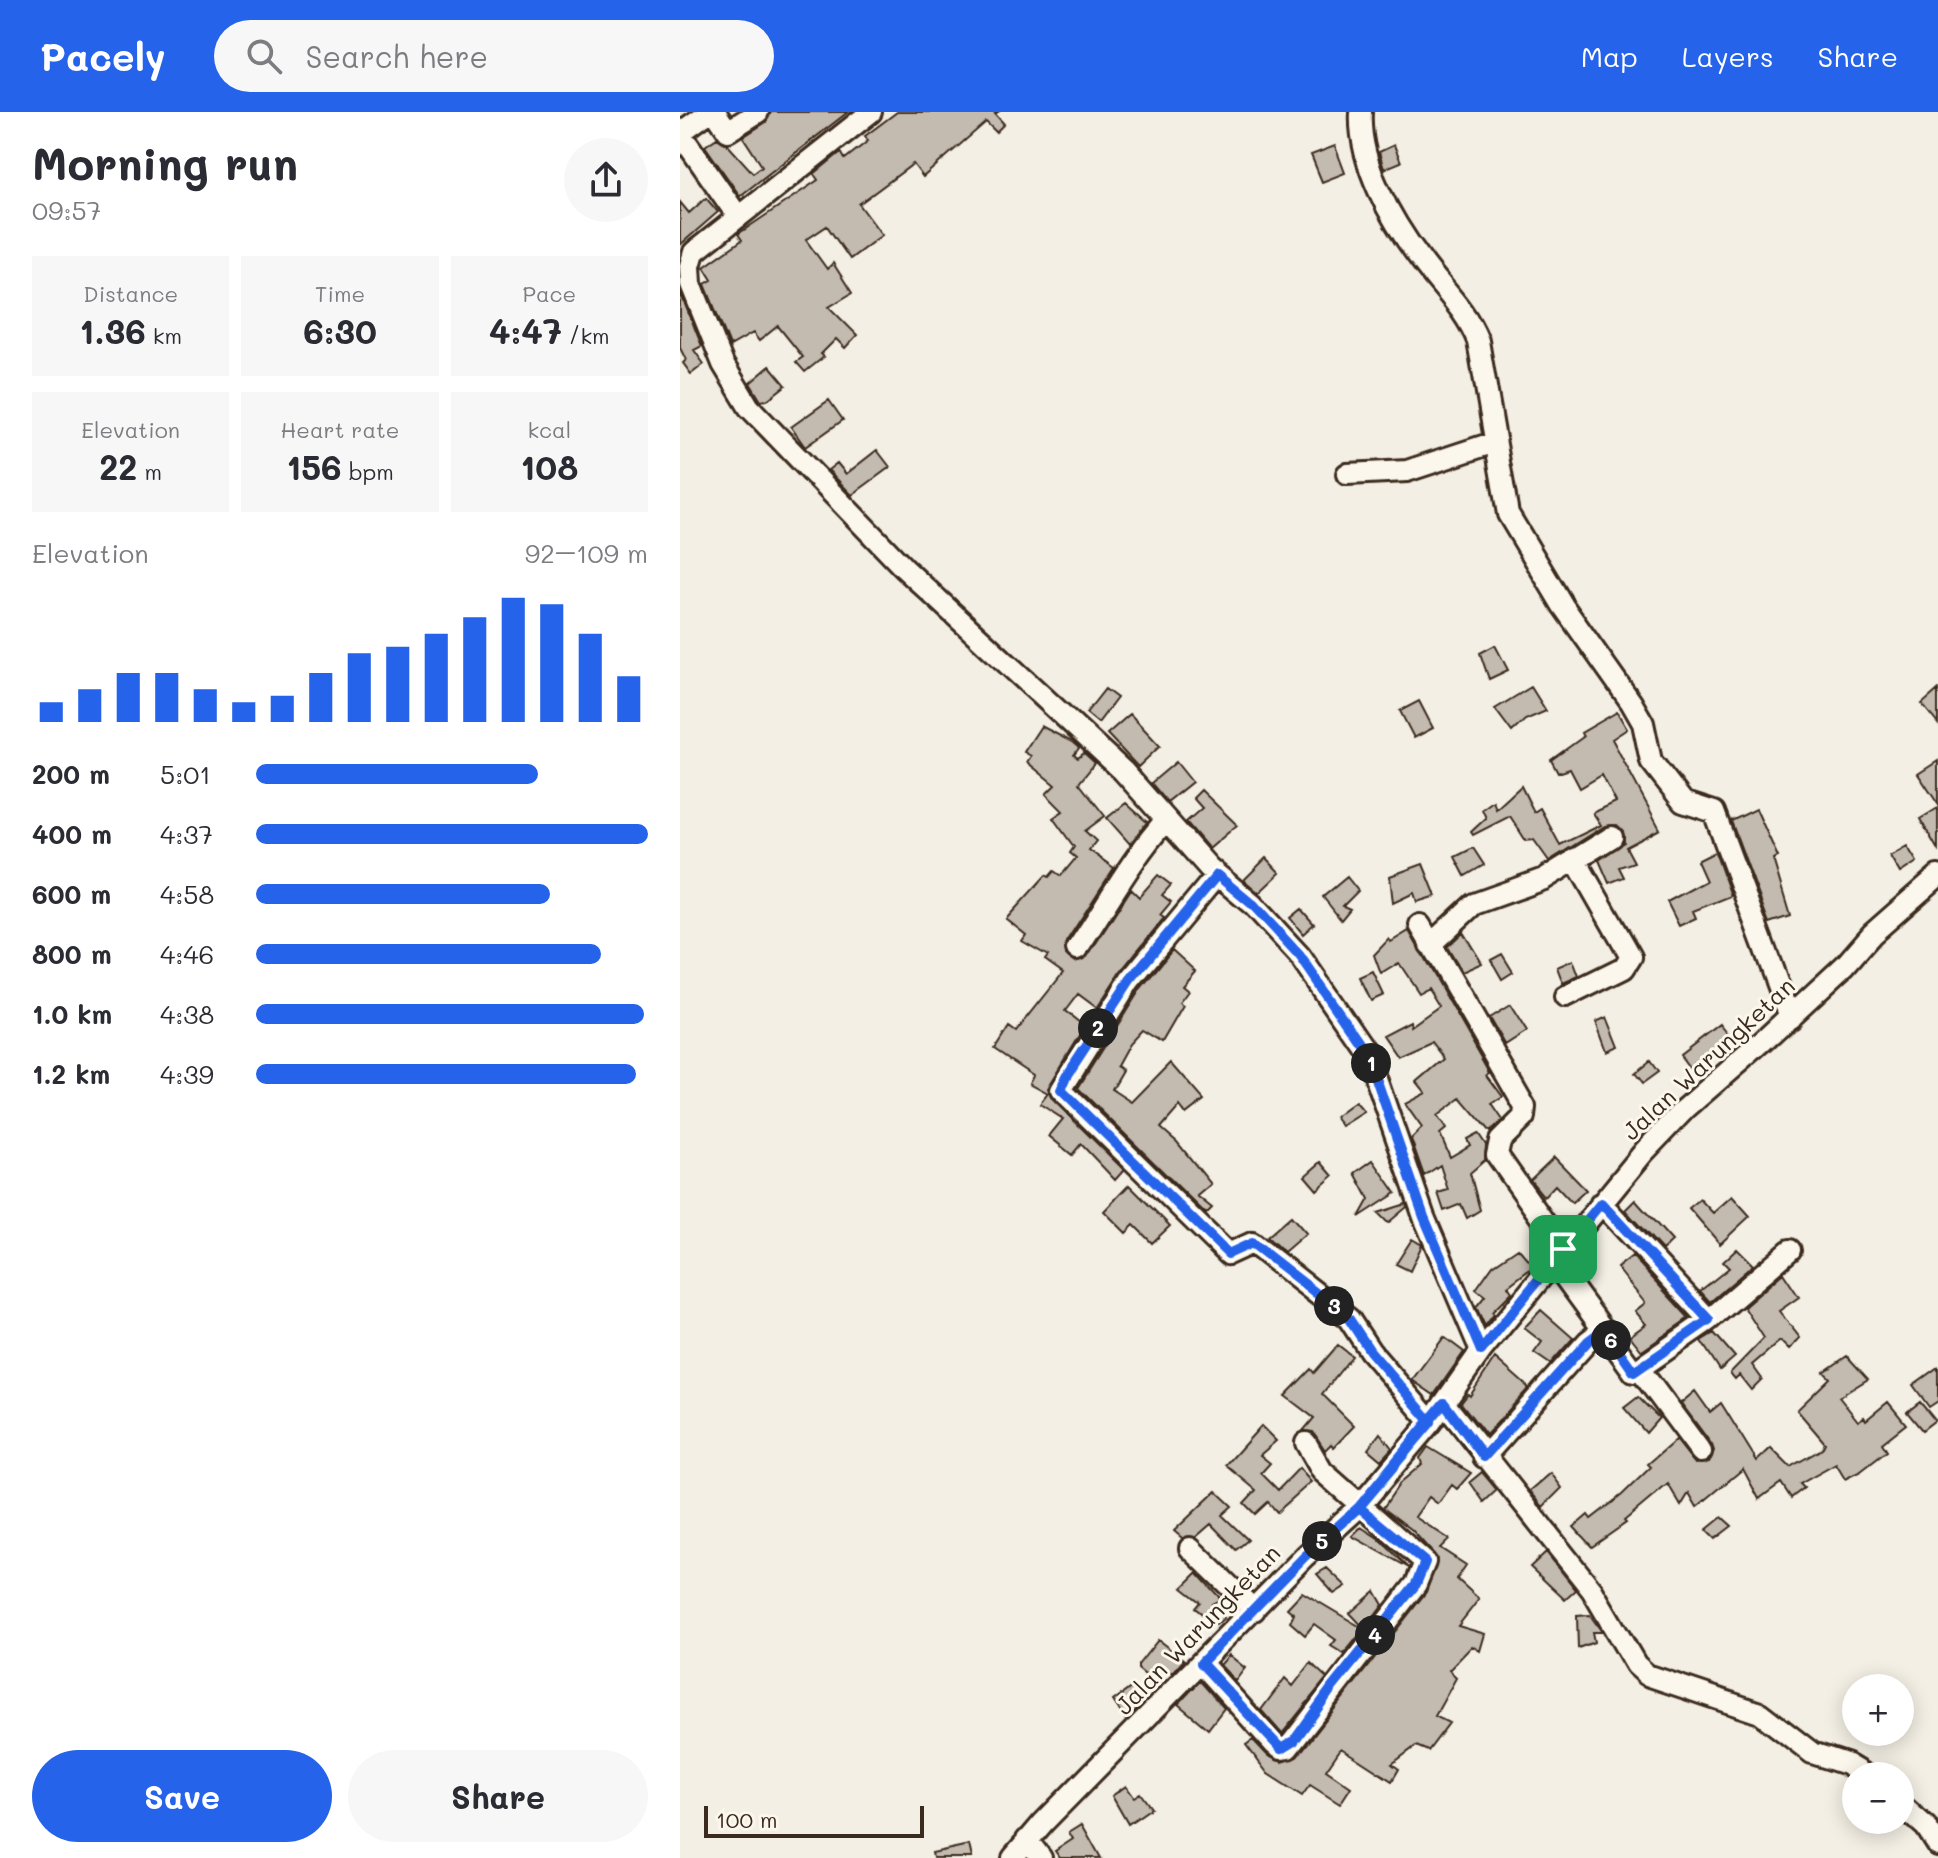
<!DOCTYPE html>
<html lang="en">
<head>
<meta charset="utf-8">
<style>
  body { margin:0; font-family:Mali,sans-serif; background:#f7f7f7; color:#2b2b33; height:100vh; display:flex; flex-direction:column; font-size:30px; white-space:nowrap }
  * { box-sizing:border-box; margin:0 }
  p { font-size:26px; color:#7c7c81 }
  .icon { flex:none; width:44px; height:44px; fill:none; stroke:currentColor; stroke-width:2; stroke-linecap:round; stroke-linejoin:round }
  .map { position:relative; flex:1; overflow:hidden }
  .side { display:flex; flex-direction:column; background:#fff; width:680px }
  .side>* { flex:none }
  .fabs { position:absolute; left:1162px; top:1562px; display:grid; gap:16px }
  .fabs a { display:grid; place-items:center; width:72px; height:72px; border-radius:50%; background:#fff; box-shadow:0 4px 20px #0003; font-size:40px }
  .scale { position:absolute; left:24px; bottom:20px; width:220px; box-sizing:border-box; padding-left:8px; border:4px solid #3b2a1e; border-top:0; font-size:22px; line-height:28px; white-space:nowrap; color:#3b2a1e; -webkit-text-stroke:6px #fbf7ec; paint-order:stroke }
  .pin { position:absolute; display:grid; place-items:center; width:68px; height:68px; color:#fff; margin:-34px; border-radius:16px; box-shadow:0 4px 12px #0006 }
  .km { position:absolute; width:40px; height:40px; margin:-20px; border-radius:50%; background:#222; color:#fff; font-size:22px; line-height:40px; text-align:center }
  .round { display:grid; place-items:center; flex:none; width:84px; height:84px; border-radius:42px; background:#f7f7f7 }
  .headline { display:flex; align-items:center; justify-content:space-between; height:136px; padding:0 32px }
  h1 { font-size:44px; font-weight:800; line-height:60px }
  .metrics { display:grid; grid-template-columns:repeat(3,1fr); gap:12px; height:136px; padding:8px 32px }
  .metrics div { display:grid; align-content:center; border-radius:0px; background:#f7f7f7; text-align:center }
  .metrics b { font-size:34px; font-weight:800 }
  .metrics small { font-size:22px; font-weight:400 }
  .metrics p { font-size:22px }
  .chart { height:224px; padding:16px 32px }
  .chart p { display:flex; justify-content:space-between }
  .chart svg { width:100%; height:144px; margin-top:8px; stroke:#2563eb; stroke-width:6 }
  .action { display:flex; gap:16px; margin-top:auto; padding:16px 32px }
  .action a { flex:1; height:92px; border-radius:48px; background:#2563eb; color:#fff; font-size:32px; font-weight:800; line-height:92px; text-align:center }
  .action a+a { background:#f7f7f7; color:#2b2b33 }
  ul { padding:0 32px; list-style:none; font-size:26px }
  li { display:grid; grid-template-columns:128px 96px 1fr; align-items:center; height:60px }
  li i { height:20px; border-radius:10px; background:#2563eb }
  header { display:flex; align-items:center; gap:48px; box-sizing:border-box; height:112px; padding:0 40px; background:#2563eb; color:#fff }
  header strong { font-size:38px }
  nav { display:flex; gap:44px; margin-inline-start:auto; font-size:28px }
  .search { width:560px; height:72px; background:#f7f7f7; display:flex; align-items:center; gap:20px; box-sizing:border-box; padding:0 28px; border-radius:44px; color:#7c7c81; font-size:30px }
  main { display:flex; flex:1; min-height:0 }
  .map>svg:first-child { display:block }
  .building { fill:#c3bbb0; stroke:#3b2a1e; stroke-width:2 }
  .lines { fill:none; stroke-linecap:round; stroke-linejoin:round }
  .minor-casing { stroke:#3b2a1e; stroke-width:26 }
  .minor { stroke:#fbf7ec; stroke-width:20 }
  .route-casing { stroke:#fff; stroke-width:16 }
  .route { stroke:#2563eb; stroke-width:10 }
  .labels { text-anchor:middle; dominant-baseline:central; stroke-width:6; stroke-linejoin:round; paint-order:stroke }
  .street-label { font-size:24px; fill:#3b2a1e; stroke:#fbf7ec }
</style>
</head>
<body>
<header>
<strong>Pacely</strong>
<div class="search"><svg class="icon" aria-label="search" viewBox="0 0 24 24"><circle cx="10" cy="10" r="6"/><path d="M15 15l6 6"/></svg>Search here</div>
<nav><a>Map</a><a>Layers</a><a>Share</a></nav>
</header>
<main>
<section class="side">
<div class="headline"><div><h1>Morning run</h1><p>09:57</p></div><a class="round"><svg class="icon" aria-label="share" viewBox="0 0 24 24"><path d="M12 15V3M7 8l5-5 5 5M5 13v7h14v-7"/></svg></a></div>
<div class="metrics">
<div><p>Distance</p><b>1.36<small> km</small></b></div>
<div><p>Time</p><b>6:30</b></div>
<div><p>Pace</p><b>4:47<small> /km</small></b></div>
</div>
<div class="metrics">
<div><p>Elevation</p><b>22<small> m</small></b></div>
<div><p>Heart rate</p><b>156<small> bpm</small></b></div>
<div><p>kcal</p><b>108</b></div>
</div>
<div class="chart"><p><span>Elevation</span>92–109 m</p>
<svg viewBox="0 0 160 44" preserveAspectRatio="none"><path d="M5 44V38M15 44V34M25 44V29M35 44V29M45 44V34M55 44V38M65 44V36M75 44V29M85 44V23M95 44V21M105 44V17M115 44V12M125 44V6M135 44V8M145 44V17M155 44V30"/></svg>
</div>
<ul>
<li><b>200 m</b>5:01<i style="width:72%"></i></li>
<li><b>400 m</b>4:37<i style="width:100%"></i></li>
<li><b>600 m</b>4:58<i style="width:75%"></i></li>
<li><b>800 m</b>4:46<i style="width:88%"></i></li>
<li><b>1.0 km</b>4:38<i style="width:99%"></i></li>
<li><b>1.2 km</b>4:39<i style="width:97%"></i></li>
</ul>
<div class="action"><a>Save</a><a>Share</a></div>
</section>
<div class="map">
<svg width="1258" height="1746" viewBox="0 0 1258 1746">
  <rect width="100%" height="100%" fill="#f3efe4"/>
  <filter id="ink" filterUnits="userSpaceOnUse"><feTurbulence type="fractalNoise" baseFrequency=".0125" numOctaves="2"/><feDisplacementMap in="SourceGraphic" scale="16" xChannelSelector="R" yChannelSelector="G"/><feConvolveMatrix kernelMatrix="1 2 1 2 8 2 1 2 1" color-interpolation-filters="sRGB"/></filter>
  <g filter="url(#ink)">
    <!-- building -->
    <path class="building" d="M91 0H168L60 84 25 34 37 26 47 32 73 61 82 54 63 25 86 10Z
      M217 0H318L315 2 324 12 316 20 306 10 243 65 233 52 179 92 202 123 170 147 147 114 126 128 147 157 153 151 172 181 149 195 177 223 165 236 156 227 141 242 144 245 125 260 116 250 123 245 98 214 79 229 73 221 50 234 25 172 32 168 24 155 62 128 58 122 138 68 134 62 161 40 165 47 188 29 185 24Z
      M714 33 721 50 704 57 699 40Z
      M655 34 665 61 642 70 631 43Z
      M26 86 38 100 0 133V90L9 101Z
      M0 180 22 234 14 238 24 252 11 262 3 251 6 248 0 236Z
      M90 254 106 273 87 288 81 289 70 271Z
      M149 288 163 308 125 335 111 315Z
      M197 338 210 355 172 383 148 358 157 351 166 362Z
      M815 533 828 558 809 567 800 541Z
      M851 575 866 599 845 608 832 620 815 597Z
      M425 577 437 586 418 611 406 601Z
      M1258 578V612L1242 592Z
      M739 589 753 616 734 626 720 599Z
      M937 600 947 617 932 627 980 717 946 735 954 750 939 755 944 765 929 771 919 748 944 730 943 719 937 713 925 714 869 749 854 728 846 729 830 704 793 723 791 720 806 706 802 697 813 689 816 697 841 674 854 700 860 696 880 733 921 713 913 701 936 690 922 663 900 676 890 657 878 661 871 648 903 625 901 621Z
      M450 602 480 634 458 655 427 622Z
      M361 614 392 630 399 636 394 643 398 646 404 641 415 651 399 671 425 704 405 719 416 729 409 738 434 756 386 830V843L395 850 407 845 451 777 459 785 478 763 491 773 482 783 491 790 480 803 484 806 440 860 417 896 398 882 385 899 405 915 368 976 372 987 444 1058 435 1068 401 1032 392 1043 369 1024 383 1007 360 992 368 981 350 971 354 963 315 937 329 915 336 920 383 861 365 848 368 844 342 829 346 823 326 807 366 763 369 765 374 759 381 764 396 746 390 741 394 735 373 706 383 699 366 682 375 673 347 650 351 644 344 640Z
      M1258 649V692L1238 662Z
      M496 650 512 670 487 690 471 671Z
      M521 678 557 713 529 737 506 710 522 696 513 686Z
      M446 691 467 710 450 732 427 706Z
      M1258 696V738L1240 707Z
      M1076 697 1098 745 1093 747 1110 804 1089 811 1051 709Z
      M1227 734 1237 750 1220 761 1210 744Z
      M793 736 804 753 785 764 775 745Z
      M1035 740 1051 784 1013 799 1016 806 999 814 987 790 1026 769 1017 749Z
      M586 746 600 761 579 781 564 768Z
      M743 752 756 784 737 790 734 781 713 791 710 764Z
      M667 765 678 779 663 794 670 797 661 808 643 785Z
      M621 797 634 812 623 822 610 806Z
      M729 819 810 961 807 963 823 985 812 992 823 1008 810 1020 781 986 757 1004 766 1017 760 1022 770 1045 790 1033 787 1027 798 1021 806 1033 805 1048 790 1061 800 1098 787 1106 781 1092 764 1099 758 1081 768 1078 760 1053 744 1064 731 1027 742 1016 725 992 746 981 737 970 764 947 751 930 718 945 703 923 730 909 731 914 759 894 748 876 739 881 719 851 701 862 694 843 709 827 711 830Z
      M783 820 802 851 782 860 767 835Z
      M492 838 515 859 502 874 508 879 499 891 503 894 482 930 462 918 449 932 437 954 443 958 432 977 452 990 491 950 524 988 506 1002 500 994 481 1016 497 1030 531 1072 517 1084 532 1096 526 1102 398 976 461 876Z
      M822 842 833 860 822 867 811 848Z
      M893 848 899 864 883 871 877 855Z
      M693 860 704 883 691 889 680 866Z
      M830 893 847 920 825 934 809 906Z
      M927 905 939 935 927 940 916 910Z
      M1040 912 1051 926 1011 958 1000 943Z
      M969 950 977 961 962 972 954 962Z
      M675 990 684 1000 662 1014 655 1005Z
      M874 1045 906 1078 892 1091 875 1073 864 1085 850 1068Z
      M693 1048 716 1081 679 1105 689 1087 675 1061Z
      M641 1050 653 1064 637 1078 625 1064Z
      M449 1073 490 1114 472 1131 454 1113 446 1121 424 1099Z
      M1052 1084 1070 1104 1040 1132 1009 1096 1020 1087 1033 1101Z
      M955 1088 992 1129 982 1138 945 1098Z
      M726 1092 727 1095 708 1111 698 1101Z
      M611 1104 626 1121 604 1140 587 1125Z
      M732 1127 742 1133 730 1159 716 1152Z
      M838 1136 854 1154 828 1174 832 1180 812 1200 814 1202 805 1214 796 1195 805 1184 796 1177 813 1153Z
      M1057 1137 1073 1153 1030 1190 1020 1179 1049 1156 1043 1150Z
      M952 1144 1009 1206 962 1239 950 1224 966 1212 955 1199 965 1191 937 1156Z
      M1103 1161 1119 1185 1099 1199 1120 1226 1109 1238 1100 1229 1072 1253 1082 1267 1071 1278 1059 1263 1055 1267 1050 1261 1084 1226 1064 1195Z
      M861 1198 893 1226 870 1252 854 1241 862 1230 844 1216Z
      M1034 1221 1055 1245 1040 1258 1021 1229Z
      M764 1225 784 1240 754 1283 732 1268Z
      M658 1233 672 1244 642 1282 674 1314 654 1335 651 1332 645 1338 633 1320 623 1319 634 1306 605 1284 631 1257 634 1261Z
      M1167 1244 1188 1267 1159 1285 1178 1309 1184 1305 1186 1308 1208 1290 1226 1312 1202 1331 1207 1339 1181 1359 1165 1367 1156 1352 1120 1372 1124 1376 1111 1386 1101 1371 1079 1387 1063 1357 1017 1395 1009 1381 1001 1394 988 1372 944 1409 946 1411 912 1435 894 1415 908 1403 911 1407 942 1383 971 1355 968 1352 996 1328 1015 1352 1029 1350 1034 1339 1032 1333 1001 1291 1015 1279 1030 1300 1041 1291 1077 1349 1091 1336 1110 1355 1142 1337 1145 1331 1117 1298 1150 1266 1144 1260Z
      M815 1246 849 1276 806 1323 781 1291 788 1282 790 1284Z
      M1258 1255V1289L1249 1295 1233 1273Z
      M958 1285 979 1306 966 1321 944 1296Z
      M1240 1290 1255 1308 1242 1318 1227 1300Z
      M581 1314 596 1329 580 1343 590 1351 581 1361 598 1378 619 1356 631 1370 597 1400 588 1390 575 1402 564 1391 576 1378 546 1353Z
      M700 1321 712 1336 701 1348 688 1337Z
      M748 1335 791 1361 777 1377 772 1373 758 1392 749 1385 735 1405 769 1427 760 1436 786 1453 777 1467 799 1487 778 1514 805 1522 800 1539 792 1534 769 1558 776 1566 755 1604 769 1611 748 1639 736 1634 712 1652 719 1657 712 1669 661 1636 646 1658 671 1675 660 1692 630 1673 622 1684 588 1662 566 1633 573 1628 588 1644 602 1650 617 1645 746 1480 757 1446 732 1418 703 1396 720 1371 742 1352 740 1346Z
      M802 1360 817 1378 804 1390 790 1370Z
      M871 1361 882 1376 863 1395 850 1379Z
      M536 1379 552 1394 542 1403 568 1428 556 1438 531 1412 516 1425 502 1426 494 1419Z
      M1042 1405 1052 1414 1035 1427 1026 1418Z
      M681 1415 698 1426 729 1456 672 1424Z
      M866 1440 896 1478 885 1488 850 1455Z
      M647 1456 666 1474 654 1482 637 1462Z
      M517 1461 541 1487 532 1492 544 1506 536 1513 515 1496 520 1490 502 1476Z
      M695 1479 703 1493 685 1517 670 1501Z
      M622 1480 684 1517 664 1542 651 1534 656 1528 634 1512 625 1523 610 1510 614 1502 607 1496Z
      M910 1503 922 1520H912L914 1530 898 1536 897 1504Z
      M478 1528 504 1548 492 1561 487 1557 476 1572 458 1557V1553Z
      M549 1543 565 1556 555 1569 540 1553Z
      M631 1551 647 1566 602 1622 581 1598 605 1566 613 1574Z
      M520 1569 544 1596 528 1617 498 1592Z
      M452 1575 463 1591 446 1608 433 1589Z
      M446 1674 454 1685 460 1681 471 1696 448 1712 432 1684Z
      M402 1712 421 1746H380L375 1739 393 1727 389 1720Z
      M289 1733 292 1746H253L252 1741Z"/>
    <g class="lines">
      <!-- minor casing -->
      <g class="minor-casing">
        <path id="minor" d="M29 0 4 18 2 24 57 103
          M35 0 48 19 78 0
          M191 0 14 140 10 154 11 172 43 252 69 295 224 456 443 659 529 756 573 793 620 844 688 943 744 1105 801 1239
          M681 0C678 51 711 108 741 148 761 176 785 196 798 229L828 402 883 494 951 590 963 611 971 649 1003 690 1034 700 1110 905
          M667 362 727 359 815 330
          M537 763 450 868 381 978 548 1142 572 1131 669 1207 690 1239 751 1310
          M740 813 845 995 844 1005 820 1029 817 1043 883 1137
          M750 833 794 792 864 767 932 725
          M397 837C426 794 451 747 486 708
          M885 885 944 856 951 845 895 747
          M921 1091 1029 1208
          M873 1149 954 1260 1029 1208 1110 1138
          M960 1258 1021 1340
          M764 1291 912 1478 956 1553 967 1563 1080 1601 1132 1641 1166 1652 1186 1664
          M804 1345 908 1229 924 1217
          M510 1436 574 1498
          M521 1551 595 1633 601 1637 608 1636 736 1472 745 1450 642 1359 626 1331
          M1220 1692 1246 1715 1258 1734
          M347 1728 361 1746
          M333 1746 363 1711 625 1444 679 1395 751 1310 801 1239 964 1040 1005 997 1082 930 1165 853 1192 822 1258 764"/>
      </g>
      <!-- minor -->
      <use href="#minor" class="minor"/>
    </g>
  </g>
  <g class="lines" filter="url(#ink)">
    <!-- route casing -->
    <g class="route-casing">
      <path id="route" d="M883 1137 801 1239 744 1105 688 943 620 844 573 793 537 763 450 868 387 964 381 978 548 1142 572 1131 669 1207 690 1239 751 1310 679 1395 745 1450 736 1472 652 1576 614 1629 601 1637 521 1551 625 1444 679 1395 764 1291 804 1345 908 1229 924 1217 954 1260 1029 1208 921 1091 883 1137"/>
    </g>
    <!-- route -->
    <use href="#route" class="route"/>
  </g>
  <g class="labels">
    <!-- street labels -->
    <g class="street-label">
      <text transform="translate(1028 946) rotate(-43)">Jalan Warungketan</text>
      <text transform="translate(517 1517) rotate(-46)">Jalan Warungketan</text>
    </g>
  </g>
</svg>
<div class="fabs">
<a>+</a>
<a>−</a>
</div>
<div class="scale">100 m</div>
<div class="pin" style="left:883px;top:1137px;background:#1e9e55"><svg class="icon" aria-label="arrive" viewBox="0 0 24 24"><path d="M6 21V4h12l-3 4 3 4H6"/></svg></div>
<b class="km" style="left:691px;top:951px">1</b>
<b class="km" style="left:418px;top:916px">2</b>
<b class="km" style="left:654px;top:1194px">3</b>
<b class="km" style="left:695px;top:1523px">4</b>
<b class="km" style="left:642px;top:1429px">5</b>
<b class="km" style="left:931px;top:1228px">6</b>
</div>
</main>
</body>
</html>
